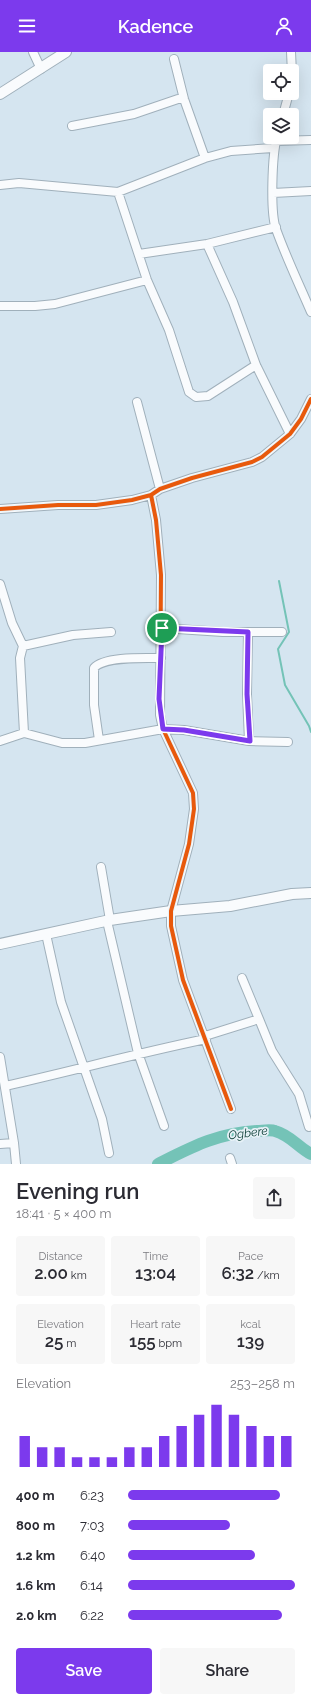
<!DOCTYPE html>
<html lang="en">
<head>
<meta charset="utf-8">
<style>
  body { margin:0; font-family:Raleway,sans-serif; background:#f7f7f7; color:#2b2b33; height:100vh; display:flex; flex-direction:column; font-size:15px; white-space:nowrap }
  * { box-sizing:border-box; margin:0 }
  p { font-size:13px; color:#7c7c81 }
  .icon { flex:none; width:22px; height:22px; fill:none; stroke:currentColor; stroke-width:2; stroke-linecap:round; stroke-linejoin:round }
  .map { position:relative; height:1112px; overflow:hidden }
  .side { display:flex; flex-direction:column; background:#fff; flex:1 }
  .side>* { flex:none }
  .controls { position:absolute; left:263px; top:12px; display:grid; gap:8px }
  .controls a { display:grid; place-items:center; width:36px; height:36px; border-radius:4px; background:#fff; box-shadow:0 4px 16px #0002; font-size:20px }
  .pin { position:absolute; display:grid; place-items:center; width:34px; height:34px; color:#fff; margin:-17px; border:2px solid #fff; border-radius:50%; box-shadow:0 1px 4px #0007 }
  .round { display:grid; place-items:center; flex:none; width:42px; height:42px; border-radius:4px; background:#f7f7f7 }
  .head { display:flex; align-items:center; justify-content:space-between; height:68px; padding:0 16px }
  h1 { font-size:22px; font-weight:600; line-height:30px }
  .figures { display:grid; grid-template-columns:repeat(3,1fr); gap:6px; height:68px; padding:4px 16px }
  .figures div { display:grid; align-content:center; border-radius:4px; background:#f7f7f7; text-align:center }
  .figures b { font-size:17px; font-weight:600 }
  .figures small { font-size:11px; font-weight:400 }
  .figures p { font-size:11px }
  .chart { height:112px; padding:8px 16px }
  .chart p { display:flex; justify-content:space-between }
  .chart svg { width:100%; height:72px; margin-top:4px; stroke:#7c3aed; stroke-width:6 }
  .cta { display:flex; gap:8px; margin-top:auto; padding:8px 16px }
  .cta a { flex:1; height:46px; border-radius:4px; background:#7c3aed; color:#fff; font-size:16px; font-weight:600; line-height:46px; text-align:center }
  .cta a+a { background:#f7f7f7; color:#2b2b33 }
  ul { padding:0 16px; list-style:none; font-size:13px }
  li { display:grid; grid-template-columns:64px 48px 1fr; align-items:center; height:30px }
  li i { height:10px; border-radius:5px; background:#7c3aed }
  header { display:flex; justify-content:space-between; align-items:center; height:52px; padding:0 16px; background:#7c3aed; color:#fff; font-size:18px; font-weight:600 }
  .map>svg:first-child { display:block }
  .lines { fill:none; stroke-linecap:round; stroke-linejoin:round }
  .stream { stroke:#74c3b7; stroke-width:2 }
  .river { stroke:#74c3b7; stroke-width:12 }
  .minor-casing { stroke:#a0b0bb; stroke-width:10 }
  .tertiary-casing { stroke:#a0b0bb; stroke-width:12 }
  .minor { stroke:#f9fbfd; stroke-width:8 }
  .tertiary { stroke:#f9fbfd; stroke-width:10 }
  .cycleway-casing { stroke:#e8f2f8; stroke-width:6 }
  .cycleway { stroke:#e8590c; stroke-width:4 }
  .route-casing { stroke:#fff; stroke-width:8 }
  .route { stroke:#7c3aed; stroke-width:5 }
  .labels { text-anchor:middle; dominant-baseline:central; stroke-width:3.5; stroke-linejoin:round; paint-order:stroke }
  .water-label { font-size:12px; font-style:italic; fill:#073a31; stroke:#e8f2f8 }
</style>
</head>
<body>
<header><svg class="icon" aria-label="menu" viewBox="0 0 24 24"><path d="M4 6h16M4 12h16M4 18h16"/></svg>Kadence<svg class="icon" aria-label="person" viewBox="0 0 24 24"><circle cx="12" cy="8" r="4"/><path d="M4 21q1-7 8-7t8 7"/></svg></header>
<div class="map">
<svg width="311" height="1112" viewBox="0 0 311 1112">
  <rect width="100%" height="100%" fill="#d5e5f0"/>
  <g class="lines">
    <!-- stream -->
    <path class="stream" d="M279 529 289 580 278 597 285 633 309 674 311 680"/>
    <!-- river -->
    <path class="river" d="M158 1112C192 1095 218 1081 257 1079 262 1079 270 1077 275 1079 290 1083 298 1095 311 1102"/>
    <!-- minor casing -->
    <g class="minor-casing">
      <path id="minor" d="M33 0 41 17
        M291 0 292 21
        M174 7 184 47 205 106
        M283 63 289 41
        M72 74 134 62 178 47H184
        M277 85C272 103 270 160 276 177 286 205 299 232 311 260
        M276 89 311 88
        M0 133 19 131 118 140 205 106 231 99 273 96
        M118 140 147 228 169 278 189 340 196 345 208 344 256 313
        M273 141 311 139
        M207 192 233 250 256 313 290 382
        M139 202 207 192 276 175
        M0 254H35L55 252 147 228
        M137 350 160 437
        M151 443 156 468 161 523 160 663 163 677 193 741 194 757 189 792 171 859V874L183 928 231 1057
        M0 457 58 453H96L132 448 151 443 160 437 192 426 252 410 262 405 290 382 301 367 311 347
        M0 532 12 571 23 594 20 606 24 681
        M162 576 223 580H282
        M248 580 247 642 249 689
        M23 594 73 583 111 580
        M99 688 94 653V616C104 604 145 606 161 606
        M0 689 24 681 62 691H85L163 677 184 678 249 689 288 690
        M101 815 110 868
        M107 869 138 1001 164 1074
        M46 882 61 950 102 1067 109 1101
        M242 926 259 967
        M205 984 259 967 272 999 299 1042 309 1075
        M0 1005 14 1091 16 1112
        M5 1034C72 1019 138 1001 206 987
        M0 1092 14 1091
        M230 1106 232 1112"/>
    </g>
    <!-- tertiary casing -->
    <g class="tertiary-casing">
      <path id="tertiary" d="M0 42 66 0
        M0 892 110 868 171 859 230 854 292 842 311 841"/>
    </g>
    <!-- minor -->
    <use href="#minor" class="minor"/>
    <!-- tertiary -->
    <use href="#tertiary" class="tertiary"/>
    <!-- cycleway casing -->
    <g class="cycleway-casing">
      <path id="cycleway" d="M151 443 156 468 161 523 160 663 163 677 193 741 194 757 189 792 171 859V874L183 928 231 1057
        M0 457 58 453H96L132 448 151 443 160 437 192 426 252 410 262 405 290 382 301 367 311 347"/>
    </g>
    <!-- cycleway -->
    <use href="#cycleway" class="cycleway"/>
  </g>
  <g class="lines">
    <!-- route casing -->
    <g class="route-casing">
      <path id="route" d="M162 576 248 580 247 642 250 689 184 678 163 677 159 647Z"/>
    </g>
    <!-- route -->
    <use href="#route" class="route"/>
  </g>
  <g class="labels">
    <!-- water labels -->
    <g class="water-label">
      <text transform="translate(248 1081) rotate(-7)">Ogbere</text>
    </g>
  </g>
</svg>
<div class="controls">
<a><svg class="icon" aria-label="locate" viewBox="0 0 24 24"><circle cx="12" cy="12" r="6"/><path d="M12 2v4M12 18v4M2 12h4M18 12h4"/></svg></a>
<a><svg class="icon" aria-label="layers" viewBox="0 0 24 24"><path d="M12 4l9 5-9 5-9-5zM3 14l9 5 9-5"/></svg></a>
</div>
<div class="pin" style="left:162px;top:576px;background:#1e9e55"><svg class="icon" aria-label="arrive" viewBox="0 0 24 24"><path d="M6 21V4h12l-3 4 3 4H6"/></svg></div>
</div>
<section class="side">
<div class="head"><div><h1>Evening run</h1><p>18:41 · 5 × 400 m</p></div><a class="round"><svg class="icon" aria-label="share" viewBox="0 0 24 24"><path d="M12 15V3M7 8l5-5 5 5M5 13v7h14v-7"/></svg></a></div>
<div class="figures">
<div><p>Distance</p><b>2.00<small> km</small></b></div>
<div><p>Time</p><b>13:04</b></div>
<div><p>Pace</p><b>6:32<small> /km</small></b></div>
</div>
<div class="figures">
<div><p>Elevation</p><b>25<small> m</small></b></div>
<div><p>Heart rate</p><b>155<small> bpm</small></b></div>
<div><p>kcal</p><b>139</b></div>
</div>
<div class="chart"><p><span>Elevation</span>253–258 m</p>
<svg viewBox="0 0 160 44" preserveAspectRatio="none"><path d="M5 44V25M15 44V32M25 44V32M35 44V38M45 44V38M55 44V38M65 44V32M75 44V32M85 44V25M95 44V19M105 44V12M115 44V6M125 44V12M135 44V19M145 44V25M155 44V25"/></svg>
</div>
<ul>
<li><b>400 m</b>6:23<i style="width:91%"></i></li>
<li><b>800 m</b>7:03<i style="width:61%"></i></li>
<li><b>1.2 km</b>6:40<i style="width:76%"></i></li>
<li><b>1.6 km</b>6:14<i style="width:100%"></i></li>
<li><b>2.0 km</b>6:22<i style="width:92%"></i></li>
</ul>
<div class="cta"><a>Save</a><a>Share</a></div>
</section>
</body>
</html>
